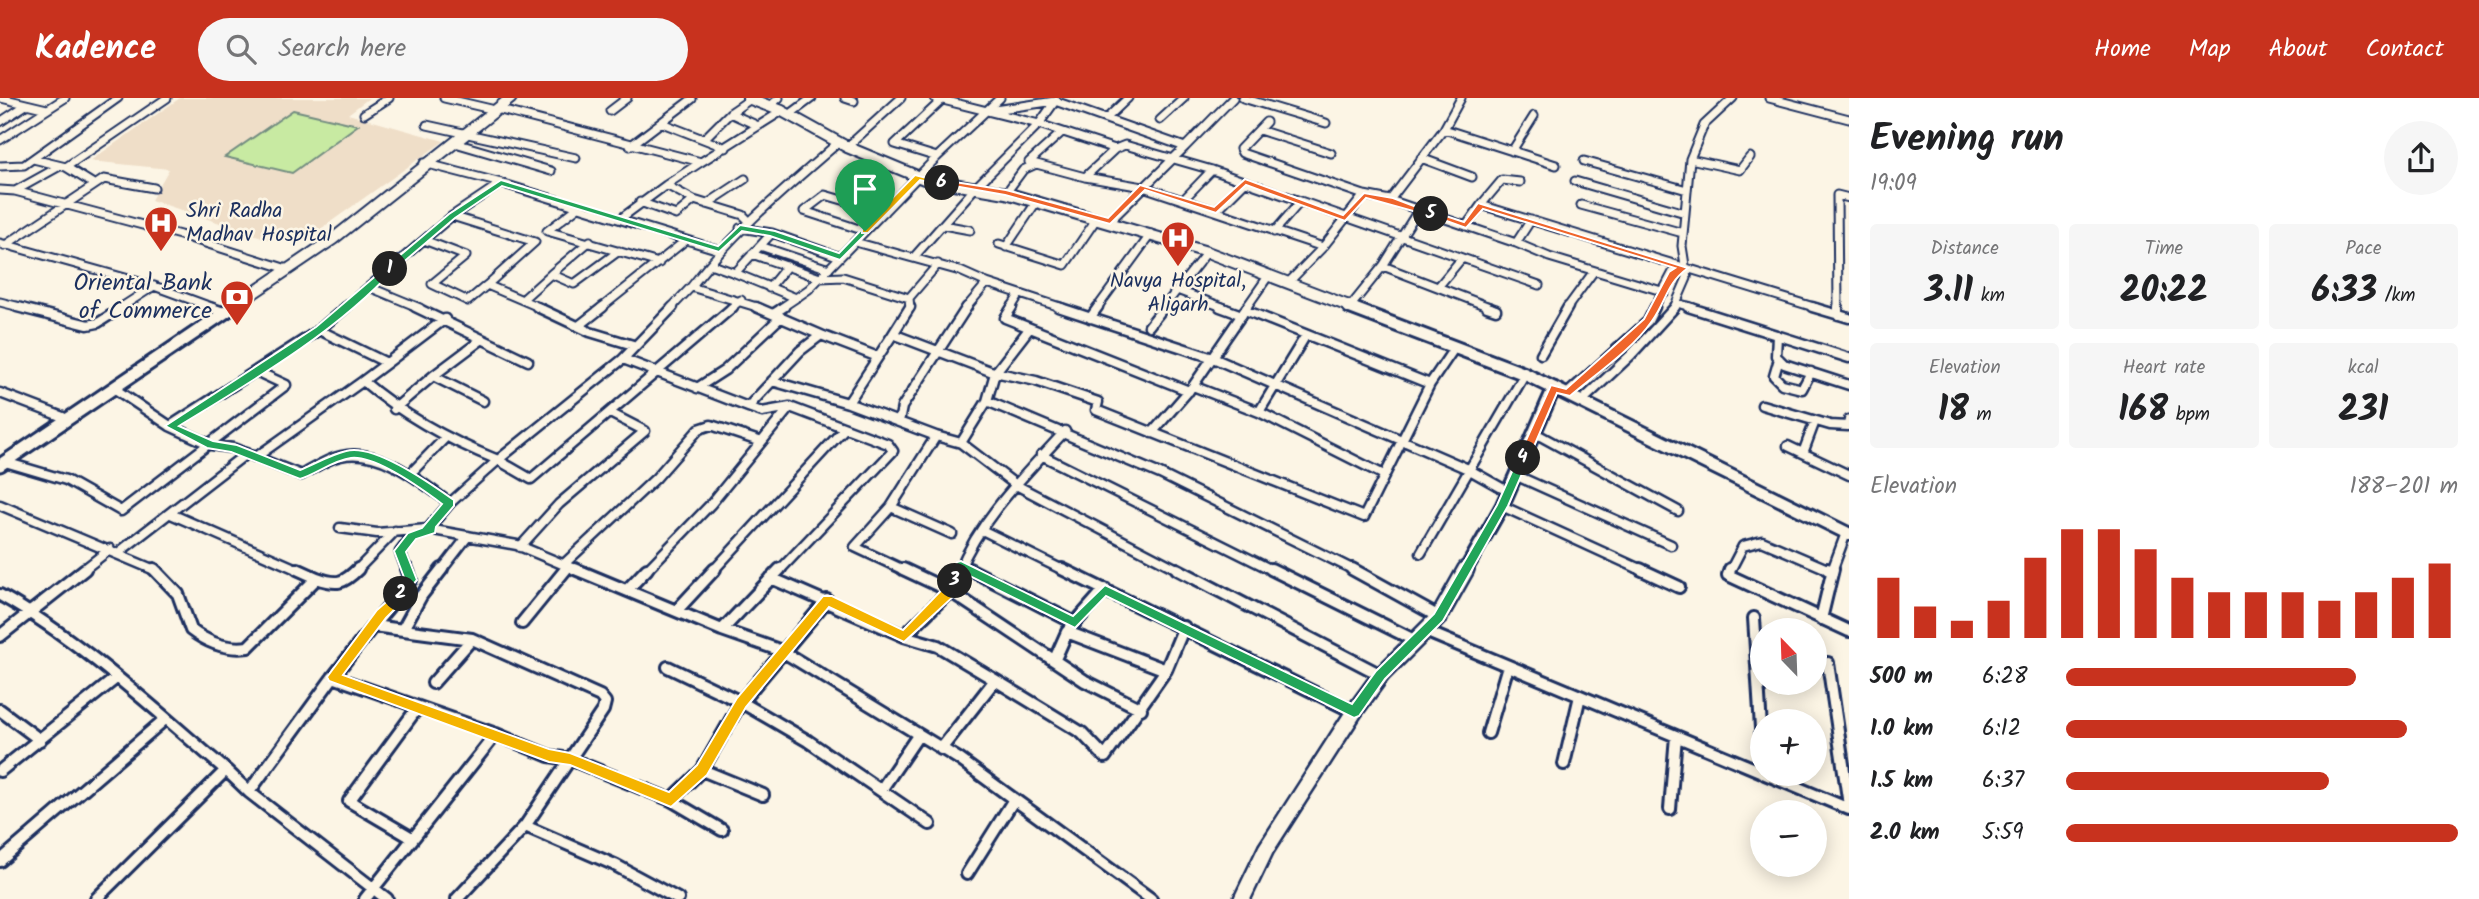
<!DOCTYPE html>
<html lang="en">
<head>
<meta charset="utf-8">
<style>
  body { margin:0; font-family:Kalam,sans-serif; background:#f6f6f6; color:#202124; height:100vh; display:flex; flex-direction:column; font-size:26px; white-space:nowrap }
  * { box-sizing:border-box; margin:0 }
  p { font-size:23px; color:#757577 }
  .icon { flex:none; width:38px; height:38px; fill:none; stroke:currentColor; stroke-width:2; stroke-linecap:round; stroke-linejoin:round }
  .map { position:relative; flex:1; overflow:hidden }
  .panel { display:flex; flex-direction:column; background:#fff; width:630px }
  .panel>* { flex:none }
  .needle { width:46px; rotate:337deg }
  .tools { position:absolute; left:1750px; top:520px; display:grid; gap:14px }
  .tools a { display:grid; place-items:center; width:77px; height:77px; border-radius:50%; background:#fff; box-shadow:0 4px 18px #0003; font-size:35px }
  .pin { position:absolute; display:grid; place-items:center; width:60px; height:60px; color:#fff; margin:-72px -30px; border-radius:50% 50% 50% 0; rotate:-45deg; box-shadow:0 0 7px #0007 }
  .pin .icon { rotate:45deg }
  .km { position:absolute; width:35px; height:35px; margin:-18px; border-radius:50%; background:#222; color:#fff; font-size:19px; line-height:35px; text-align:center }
  .round { display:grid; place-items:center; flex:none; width:74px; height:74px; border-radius:37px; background:#f6f6f6 }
  .overview { display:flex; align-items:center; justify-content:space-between; height:119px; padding:0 21px }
  h1 { font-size:38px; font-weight:600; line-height:52px }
  .figures { display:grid; grid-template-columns:repeat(3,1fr); gap:10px; height:119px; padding:7px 21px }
  .figures div { display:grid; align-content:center; border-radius:7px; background:#f6f6f6; text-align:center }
  .figures b { font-size:35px; font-weight:600 }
  .figures small { font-size:19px; font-weight:400 }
  .figures p { font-size:19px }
  .chart { height:196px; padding:14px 21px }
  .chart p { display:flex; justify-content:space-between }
  .chart svg { width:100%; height:126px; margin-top:7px; stroke:#c8321e; stroke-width:6 }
  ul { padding:0 21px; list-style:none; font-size:23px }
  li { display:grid; grid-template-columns:112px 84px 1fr; align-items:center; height:52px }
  li i { height:18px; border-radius:9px; background:#c8321e }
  header { display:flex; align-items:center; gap:42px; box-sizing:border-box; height:98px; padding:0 35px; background:#c8321e; color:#fff }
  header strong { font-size:33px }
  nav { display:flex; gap:38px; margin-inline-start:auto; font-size:24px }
  .search { width:490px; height:63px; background:#f6f6f6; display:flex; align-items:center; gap:18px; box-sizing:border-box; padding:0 24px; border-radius:38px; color:#757577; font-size:26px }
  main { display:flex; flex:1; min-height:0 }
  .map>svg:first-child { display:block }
  .built { fill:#efdec8 }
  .green { fill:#c8eaa2; stroke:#728c80; stroke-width:2 }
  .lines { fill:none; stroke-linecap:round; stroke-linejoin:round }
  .street-far2-casing { stroke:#1b2f5e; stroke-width:11 }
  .street-far1-casing { stroke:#1b2f5e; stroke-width:13 }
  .street-casing { stroke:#1b2f5e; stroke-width:16 }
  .secondary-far2-casing { stroke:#1b2f5e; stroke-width:14 }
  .secondary-far1-casing { stroke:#1b2f5e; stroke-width:17 }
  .secondary-casing { stroke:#1b2f5e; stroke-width:20 }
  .street-far2 { stroke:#fcf5e5; stroke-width:7 }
  .street-far1 { stroke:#fcf5e5; stroke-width:8 }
  .street { stroke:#fcf5e5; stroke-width:10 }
  .secondary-far2 { stroke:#fcf5e5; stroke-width:10 }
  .secondary-far1 { stroke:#fcf5e5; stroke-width:11 }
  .secondary { stroke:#fcf5e5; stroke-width:15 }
  .split-1 { fill:#22a559; stroke:#fff; stroke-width:2 }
  .split-2 { fill:#22a559; stroke:#fff; stroke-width:2 }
  .split-3 { fill:#f5b400; stroke:#fff; stroke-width:2 }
  .split-4 { fill:#22a559; stroke:#fff; stroke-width:2 }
  .split-5 { fill:#f0652b; stroke:#fff; stroke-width:2 }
  .split-6 { fill:#f0652b; stroke:#fff; stroke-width:2 }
  .split-7 { fill:#f5b400; stroke:#fff; stroke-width:2 }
  .labels { text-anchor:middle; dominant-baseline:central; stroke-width:5; stroke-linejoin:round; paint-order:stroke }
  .far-poi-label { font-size:21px; fill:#1b2f5e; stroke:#fcf5e5; text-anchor:start }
  .poi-label { font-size:24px; fill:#1b2f5e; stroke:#fcf5e5; text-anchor:end }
</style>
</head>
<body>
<header>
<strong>Kadence</strong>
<div class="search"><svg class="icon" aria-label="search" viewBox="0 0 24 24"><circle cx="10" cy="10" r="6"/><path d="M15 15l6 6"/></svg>Search here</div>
<nav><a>Home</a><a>Map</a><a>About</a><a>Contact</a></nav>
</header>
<main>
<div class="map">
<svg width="1849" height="801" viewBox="0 0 1849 801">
  <rect width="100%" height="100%" fill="#fcf5e5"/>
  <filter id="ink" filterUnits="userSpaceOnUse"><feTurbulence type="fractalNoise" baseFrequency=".0143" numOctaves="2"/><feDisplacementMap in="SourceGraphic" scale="14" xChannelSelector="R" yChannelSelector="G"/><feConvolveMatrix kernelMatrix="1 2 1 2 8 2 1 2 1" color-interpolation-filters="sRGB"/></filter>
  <g filter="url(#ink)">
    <!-- built -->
    <path class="built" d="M180 0H369L348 16 444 43 301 145 276 136 268 141 151 102 169 71 90 63Z"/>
    <!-- green -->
    <path class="green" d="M293 12 358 27 292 75 225 59Z"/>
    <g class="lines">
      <!-- street-far2 casing -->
      <g class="street-far2-casing">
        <path id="street-far2" d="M1 0 47 11
          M444 0 491 11
          M845 0 854 3
          M935 0 1039 26 1115 51
          M1243 0 1326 25
          M1769 0 1849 21
          M770 8 779 0
          M497 11 701 64 782 13
          M610 13 627 0
          M988 13 1055 3 1185 49 1233 0
          M730 15 756 27
          M364 16 389 0
          M789 17 812 0
          M1107 20 1128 0
          M1160 22 1184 0
          M0 24 26 7
          M1266 24 1240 51 1242 55 1364 97 1390 102 1444 31 1461 0
          M662 25 726 50
          M427 27 576 60
          M1444 31 1556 67
          M1259 32 1331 55
          M1060 36 1029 64 1085 79 1143 89 1323 149 1364 97
          M704 41 730 15 752 0
          M0 42 65 0
          M455 45 551 73
          M630 48 692 1
          M847 49 901 0
          M1512 53 1534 18
          M937 59 895 46 942 2
          M1421 60 1472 79
          M33 61 66 69 95 87
          M1690 61 1740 72 1750 59
          M1584 63 1687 92
          M424 65 501 85 719 152
          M0 68 24 67 118 0
          M66 69 167 0
          M1085 79 1115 51 1125 47 1212 72 1539 187
          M1575 83 1685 115
          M501 85 452 118 535 144 487 187 541 210
          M666 87 701 64
          M0 92 15 93 180 137 284 170
          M15 93 60 68
          M1006 95 1023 72 1036 66
          M1184 101 1212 72
          M1390 102 1516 145 1531 122
          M640 104 676 117 694 102
          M707 106 745 81
          M1481 107 1502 82 1520 84
          M1581 107 1683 135
          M577 110 547 133 659 165
          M1216 113 1245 84
          M620 121 666 87 694 102 743 117 748 122
          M1110 123 1185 49
          M943 127 970 132
          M1466 128 1481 107 1817 210
          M740 130 772 135 840 159
          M865 133 804 113 825 97 884 114
          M1274 134 1300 104
          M772 135 735 175 796 200 781 210
          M424 142 466 158 432 186 468 203 487 187
          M590 143 551 176 574 186 619 153
          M855 144 960 173 987 185
          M0 145 154 188 214 210
          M1516 145 1549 159 1665 194
          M999 146 1065 167 1097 120
          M4 148 104 81 154 90
          M760 148 829 171
          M1006 149 1037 103
          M752 156 820 180 843 179 909 200 938 166
          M914 159 975 90 1039 26 1056 2
          M710 166 735 175
          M1383 168 1492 210
          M1288 185 1323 149
          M369 189 420 210
          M1438 189 1462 160
          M769 190 787 168
          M1177 192 1225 210
          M796 200 809 191 937 59 1000 0
          M909 200 910 210
          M522 202 551 176
          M0 204 24 210
          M1677 205 1694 210
          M1350 209 1383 168 1419 111
          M120 210 154 188
          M344 210 452 118
          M601 210 686 142
          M671 210 691 189
          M731 210 741 202
          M760 210 691 189C734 133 786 90 839 44
          M966 210 987 185 1063 210
          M1011 210 1019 197
          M1097 210 1151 136
          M1163 210 1207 154
          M1246 210 1269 177
          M1567 210 1594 173
          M1654 210 1673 174 1684 170
          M1674 210 1687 180 1682 148 1690 61 1704 27 1733 0
          M1838 210 1837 97 1849 100"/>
      </g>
      <!-- street-far1 casing -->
      <g class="street-far1-casing">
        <path id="street-far1" d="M17 209 88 227 98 225 123 209
          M209 209 221 213
          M415 209 528 263
          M537 209 590 234 633 247
          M910 209 893 236 990 273 1036 283 1098 304 1096 312 1364 419 1430 286 1245 212 1193 288 1259 314
          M1012 209 1005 220 1189 293
          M1058 209 1213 260 1468 371 1509 394
          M1220 209 1242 217
          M1487 209 1496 212
          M1688 209 1849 260
          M1812 209 1849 220
          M1838 209V217
          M1245 212 1247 209
          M773 216 784 209
          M1090 220 1098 209
          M580 227 603 209
          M1149 228 1164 209
          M319 232 346 209
          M821 237 878 259
          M1306 237 1259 314 1384 377
          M1777 237 1776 258 1784 266 1849 287
          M481 242 433 278 483 303
          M1541 256 1568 209
          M623 261 748 309 800 253 821 237 756 209
          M1779 261 1774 278 1782 286 1802 291 1811 274
          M387 265 445 221
          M772 283 848 305 936 338 891 409 855 449 906 473
          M1430 286 1455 249
          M697 290 725 272 781 219
          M115 291 170 328 211 347 233 350 301 377C314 370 327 361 341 358 380 349 421 384 450 405
          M0 295 63 319
          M1567 296 1648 223 1655 209
          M987 303 1160 376 1356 473
          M1582 303 1631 257 1675 209
          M848 305 893 236
          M1762 307 1830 327 1848 328 1849 322
          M748 309 762 314 790 309 888 346 893 353 779 473
          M394 311 433 278
          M899 324 902 309 967 209
          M170 328 319 232 387 265 363 283C404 318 448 342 498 362L623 261 673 209
          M1152 335 1192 289
          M1535 335 1678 413
          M936 338 961 345 1016 387 1181 473
          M961 345 987 303 995 275 1029 231
          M1788 348 1849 377
          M1803 355 1815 323
          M1041 357 1274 473
          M256 359 363 283
          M5 364 66 382 121 413 286 287 258 274
          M410 376 444 341
          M1515 377 1671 447
          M0 407 157 473
          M1502 408 1644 473
          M891 409 952 436
          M171 416 301 473
          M340 430 377 435 428 431 517 447 579 473
          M428 431 450 405 498 362 531 381 733 209
          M982 432 1065 473
          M520 449 559 406 645 333 610 315
          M118 455 247 355
          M1421 455 1525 276
          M564 466 656 380 699 331 711 327 759 343
          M961 467 972 473
          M82 473 110 451
          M356 473 395 433
          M407 473 400 454 412 438 428 432
          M441 473 468 438
          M564 473 568 468
          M646 473 711 406 790 309
          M713 473 845 330
          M959 473C981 419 1027 375 1065 333
          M1730 473 1743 448 1762 443 1832 473
          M1832 473 1846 435"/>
      </g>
      <!-- street casing -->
      <g class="street-casing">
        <path id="street" d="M154 471 178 496 191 532C208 545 226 552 248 549L317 480 297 471
          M575 471 722 532 782 553 959 661 1151 801
          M903 471 950 493 1085 583 1141 611
          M969 471 1075 525
          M1062 471 1354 614
          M1177 471 1381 577
          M1271 471 1414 542
          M1352 471 1439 519
          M1640 471 1679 489
          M1730 471 1728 477 1849 533
          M1827 471 1832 473
          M317 480C337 487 343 486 358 471
          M771 480 904 538 938 548 995 582 941 651
          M627 492 647 471
          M0 497C82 543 154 611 226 672
          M827 502 741 604 808 643 930 726
          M677 512 715 471
          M1754 520 1762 646
          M1821 521 1833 471
          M522 525 566 471
          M373 528 411 482 407 471
          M403 531 421 498 442 471
          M722 532 780 471
          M1425 533 1762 674
          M1067 534 1166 572
          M0 538 85 471
          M904 538 950 493 959 471
          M1055 561 1067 534 1105 491
          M1828 565 1849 707
          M668 569 741 604 702 672 671 702
          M995 582 1082 635 1105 659 1166 572 1184 529
          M433 585 472 541
          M0 612 40 642
          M1488 635 1508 568
          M496 636 333 579 373 528 472 541 600 598 605 604 603 612 570 661 671 702 722 732
          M1564 666 1580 598
          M702 672 763 697
          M0 673 116 580
          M1765 676 1849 711
          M881 692 917 639
          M249 694 333 579
          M1670 711 1676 638
          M525 728 615 767 678 801
          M412 740 349 703 418 609
          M0 763 164 622
          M967 776 1013 703
          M96 801 226 672 249 694 387 801
          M365 801 496 636 549 658 570 661
          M457 801 525 728 570 661"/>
      </g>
      <!-- secondary-far2 casing -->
      <g class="secondary-far2-casing">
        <path id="secondary-far2" d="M748 0 782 13 847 49 924 81 1006 95 1207 154 1354 210
          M231 210 333 141 511 0"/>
      </g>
      <!-- secondary-far1 casing -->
      <g class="secondary-far1-casing">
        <path id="secondary-far1" d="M1349 209 1525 276 1849 436
          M0 367 233 209
          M1465 473 1502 408 1554 290"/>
      </g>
      <!-- secondary casing -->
      <g class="secondary-casing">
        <path id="secondary" d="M1242 801 1266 751 1354 614 1381 577 1439 519 1466 471"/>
      </g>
      <!-- street-far2 -->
      <use href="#street-far2" class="street-far2"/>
      <!-- street-far1 -->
      <use href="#street-far1" class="street-far1"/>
      <!-- street -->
      <use href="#street" class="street"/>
      <!-- secondary-far2 -->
      <use href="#secondary-far2" class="secondary-far2"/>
      <!-- secondary-far1 -->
      <use href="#secondary-far1" class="secondary-far1"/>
      <!-- secondary -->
      <use href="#secondary" class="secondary"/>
    </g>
  </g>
  <!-- split-1 -->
  <path class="split-1" d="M501 82 718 148 740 127 775 133 839 155 862 131 869 133 840 162 770 138 742 133 719 154 502 88 455 120 393 173H386V169L449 116Z"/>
  <!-- split-2 -->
  <path class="split-2" d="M386 169 394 171C337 234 251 284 179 328L213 343 237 347 300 372C315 366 330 357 346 353 374 345 431 386 454 402V408L436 429 435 435 416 441 406 454 417 482 401 501 395 496 405 482 394 453 408 435 422 430 442 406C422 391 376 357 351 360 334 362 316 376 300 381L231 354 207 350 165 328 316 229Z"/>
  <!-- split-3 -->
  <path class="split-3" d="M955 478 961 483 955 497 904 544 829 509 746 609 707 677 671 709 570 667 549 664 329 583 327 579 377 512 401 491 406 493V500L386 520 343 577 549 651 570 655 669 694 697 667 737 600 823 498H832L903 532Z"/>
  <!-- split-4 -->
  <path class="split-4" d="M1519 358 1529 360 1508 408 1443 523 1385 581 1359 618 1354 620 1106 498 1075 530 964 475 959 486 955 488 949 483 957 464 961 463 1073 518 1105 487 1352 606 1376 573 1434 516 1497 407Z"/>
  <!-- split-5 -->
  <path class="split-5" d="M1478 105 1688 170C1666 186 1667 202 1652 223 1632 252 1597 275 1570 298L1557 295 1529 360 1523 365 1518 360 1551 287 1566 291 1644 221 1669 174 1675 170 1483 111 1466 130 1427 116 1431 113 1464 124Z"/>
  <!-- split-6 -->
  <path class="split-6" d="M1245 81 1343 117 1364 95 1393 100 1435 116 1431 118 1366 100 1345 123 1246 87 1216 115 1145 92 1110 126 1005 97 937 85 942 82 1006 92 1108 120 1140 87 1214 109Z"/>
  <!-- split-7 -->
  <path class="split-7" d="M915 77 946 85 942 87 920 82 868 135H862V131Z"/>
  <!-- icons -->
  <defs>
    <g id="hospital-pin" transform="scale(1.75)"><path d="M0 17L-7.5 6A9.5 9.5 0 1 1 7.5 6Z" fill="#c8321e" stroke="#fcf5e5"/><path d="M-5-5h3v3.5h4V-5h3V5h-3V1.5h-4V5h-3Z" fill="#fff"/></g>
    <g id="bank-pin" transform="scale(1.75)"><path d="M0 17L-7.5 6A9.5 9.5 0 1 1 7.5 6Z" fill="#c8321e" stroke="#fcf5e5"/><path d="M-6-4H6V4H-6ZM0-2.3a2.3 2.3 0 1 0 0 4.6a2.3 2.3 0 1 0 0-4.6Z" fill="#fff"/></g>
  </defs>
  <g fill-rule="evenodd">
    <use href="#hospital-pin" x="161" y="125"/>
    <use href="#hospital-pin" x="1178" y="140"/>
    <use href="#bank-pin" x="237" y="199"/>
  </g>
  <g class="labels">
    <!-- far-poi labels -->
    <g class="far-poi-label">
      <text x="186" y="113">Shri Radha<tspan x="186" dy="24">Madhav Hospital</tspan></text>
      <text x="1178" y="183" text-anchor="middle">Navya Hospital,<tspan x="1178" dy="24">Aligarh</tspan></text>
    </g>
    <!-- poi labels -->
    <g class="poi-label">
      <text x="212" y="185">Oriental Bank<tspan x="212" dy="28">of Commerce</tspan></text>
    </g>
  </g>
</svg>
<div class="tools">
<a><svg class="needle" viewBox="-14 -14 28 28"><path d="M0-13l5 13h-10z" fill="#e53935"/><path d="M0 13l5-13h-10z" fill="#757577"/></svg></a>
<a>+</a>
<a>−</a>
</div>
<div class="pin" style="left:865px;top:133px;background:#1e9e55"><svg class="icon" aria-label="arrive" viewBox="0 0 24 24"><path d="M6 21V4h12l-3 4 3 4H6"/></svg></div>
<b class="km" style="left:390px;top:171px">1</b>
<b class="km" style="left:401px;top:496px">2</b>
<b class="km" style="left:955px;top:483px">3</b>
<b class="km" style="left:1523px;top:360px">4</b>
<b class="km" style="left:1431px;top:116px">5</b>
<b class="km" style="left:942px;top:85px">6</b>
</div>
<section class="panel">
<div class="overview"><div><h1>Evening run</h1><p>19:09</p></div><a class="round"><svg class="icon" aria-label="share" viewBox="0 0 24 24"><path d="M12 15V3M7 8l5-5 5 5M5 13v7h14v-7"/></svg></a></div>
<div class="figures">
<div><p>Distance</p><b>3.11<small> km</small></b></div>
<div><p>Time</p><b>20:22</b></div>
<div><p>Pace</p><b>6:33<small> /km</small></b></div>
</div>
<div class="figures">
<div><p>Elevation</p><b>18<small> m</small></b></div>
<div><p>Heart rate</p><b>168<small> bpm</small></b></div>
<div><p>kcal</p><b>231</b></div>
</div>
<div class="chart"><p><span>Elevation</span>188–201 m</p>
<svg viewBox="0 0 160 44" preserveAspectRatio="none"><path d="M5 44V23M15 44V33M25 44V38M35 44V31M45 44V16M55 44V6M65 44V6M75 44V13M85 44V23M95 44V28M105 44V28M115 44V28M125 44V31M135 44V28M145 44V23M155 44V18"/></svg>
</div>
<ul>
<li><b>500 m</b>6:28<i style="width:74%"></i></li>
<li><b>1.0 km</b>6:12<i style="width:87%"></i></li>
<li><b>1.5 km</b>6:37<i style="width:67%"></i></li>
<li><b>2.0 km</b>5:59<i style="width:100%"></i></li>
</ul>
</section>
</main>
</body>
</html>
